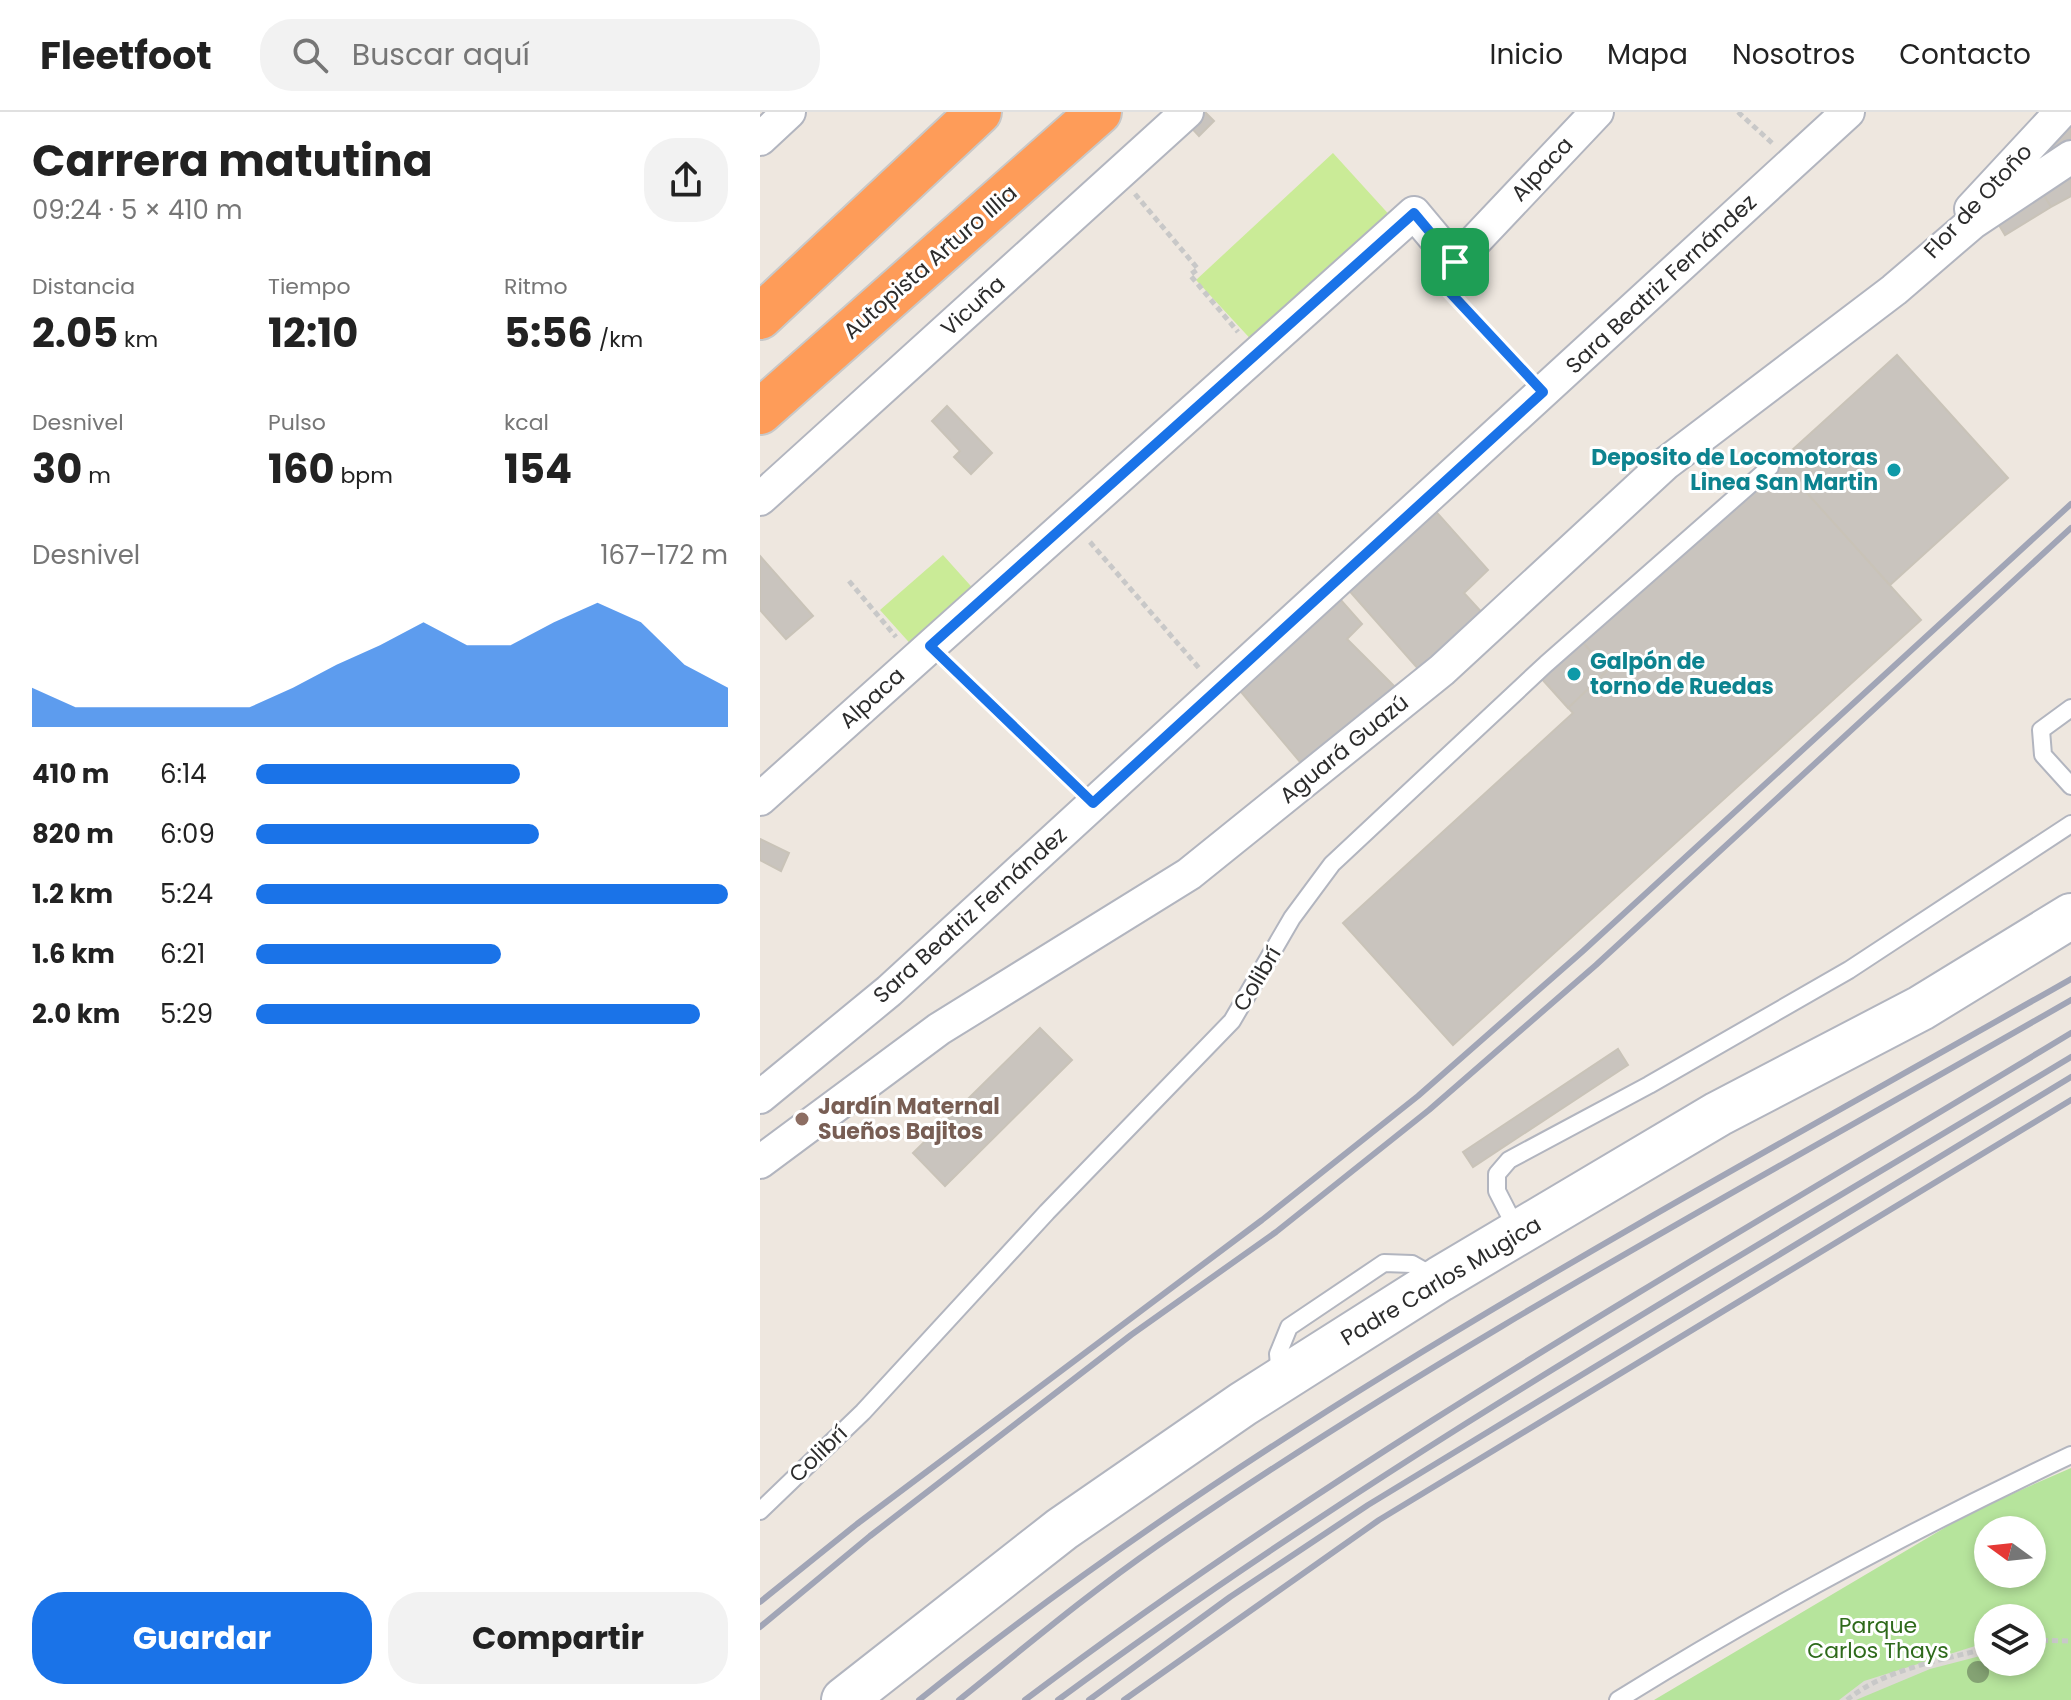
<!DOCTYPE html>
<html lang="es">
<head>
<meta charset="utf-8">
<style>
  body { margin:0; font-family:Poppins,sans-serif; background:#f2f2f2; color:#222; height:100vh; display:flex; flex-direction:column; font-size:30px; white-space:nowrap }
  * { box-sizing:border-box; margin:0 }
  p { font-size:26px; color:#767676 }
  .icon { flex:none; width:44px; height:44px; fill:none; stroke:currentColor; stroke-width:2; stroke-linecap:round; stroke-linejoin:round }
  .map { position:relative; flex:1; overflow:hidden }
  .side { display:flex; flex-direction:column; background:#fff; width:760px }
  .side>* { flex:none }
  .needle { width:52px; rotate:285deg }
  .controls { position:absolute; left:1214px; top:1404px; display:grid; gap:16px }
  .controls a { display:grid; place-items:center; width:72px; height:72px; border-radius:50%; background:#fff; box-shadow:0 4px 12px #0003; font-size:40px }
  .pin { position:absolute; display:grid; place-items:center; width:68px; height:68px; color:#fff; margin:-34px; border-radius:16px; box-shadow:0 4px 12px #0006 }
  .round { display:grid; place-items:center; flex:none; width:84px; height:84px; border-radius:32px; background:#f2f2f2 }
  .headline { display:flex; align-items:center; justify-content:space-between; height:136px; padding:0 32px }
  h1 { font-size:44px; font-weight:700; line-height:60px }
  .figures { display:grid; grid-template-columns:repeat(3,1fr); gap:12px; height:136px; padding:8px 32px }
  .figures div { display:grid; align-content:center }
  .figures b { font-size:40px; font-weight:700 }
  .figures small { font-size:22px; font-weight:400 }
  .figures p { font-size:22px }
  .chart { height:224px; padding:16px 32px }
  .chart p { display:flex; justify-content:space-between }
  .chart svg { width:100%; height:144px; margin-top:8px; fill:#1a73e8; opacity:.7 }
  .primary-button { display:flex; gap:16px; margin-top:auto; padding:16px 32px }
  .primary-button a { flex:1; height:92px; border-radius:32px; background:#1a73e8; color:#fff; font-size:32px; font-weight:700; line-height:92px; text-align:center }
  .primary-button a+a { background:#f2f2f2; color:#222 }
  ul { padding:0 32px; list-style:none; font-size:26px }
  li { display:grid; grid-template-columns:128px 96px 1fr; align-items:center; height:60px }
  li i { height:20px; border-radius:10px; background:#1a73e8 }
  header { display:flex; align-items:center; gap:48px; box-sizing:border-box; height:112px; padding:0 40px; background:#fff; border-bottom:2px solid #e0e0e0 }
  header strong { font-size:38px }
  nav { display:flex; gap:44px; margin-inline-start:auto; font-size:28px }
  .search { width:560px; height:72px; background:#f2f2f2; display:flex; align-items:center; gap:20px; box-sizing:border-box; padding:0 28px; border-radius:32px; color:#767676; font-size:30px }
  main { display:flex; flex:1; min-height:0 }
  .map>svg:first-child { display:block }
  .green { fill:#b6e49c; fill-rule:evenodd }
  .pitch { fill:#caeb97 }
  .plaza { fill:#dedad6 }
  .building { fill:#c9c4be; stroke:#c9c3b8; stroke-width:2 }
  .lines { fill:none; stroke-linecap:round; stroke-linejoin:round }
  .lane-casing { stroke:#b2b5bf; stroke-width:20 }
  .street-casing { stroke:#b2b5bf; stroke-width:36 }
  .secondary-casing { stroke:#b2b5bf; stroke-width:48 }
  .highway-casing { stroke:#c8c8c8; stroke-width:48 }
  .path { stroke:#c8c8c8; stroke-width:5; stroke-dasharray:6 4; stroke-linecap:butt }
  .lane { stroke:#fff; stroke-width:16 }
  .street { stroke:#fff; stroke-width:32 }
  .secondary { stroke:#fff; stroke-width:44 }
  .highway { stroke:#fe9c59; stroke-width:44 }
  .rail { stroke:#a1a5b6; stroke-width:6 }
  .tree { fill:#84a273 }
  .route-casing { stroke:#fff; stroke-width:16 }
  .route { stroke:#1a73e8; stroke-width:10 }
  .culture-dot { fill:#0f9aa8; stroke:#fff; stroke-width:3 }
  .education-dot { fill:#8d6e63; stroke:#fff; stroke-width:3 }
  .labels { text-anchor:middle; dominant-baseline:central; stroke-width:6; stroke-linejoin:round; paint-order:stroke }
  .street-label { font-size:22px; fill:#2c2c2c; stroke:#fff }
  .culture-label { font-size:22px; font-weight:bold; fill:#0d838f; stroke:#fff; text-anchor:end }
  .education-label { font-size:22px; font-weight:bold; fill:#785e54; stroke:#fff; text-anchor:start }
  .park-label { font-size:22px; fill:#2e6a1b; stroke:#fff }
</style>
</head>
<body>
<header>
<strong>Fleetfoot</strong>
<div class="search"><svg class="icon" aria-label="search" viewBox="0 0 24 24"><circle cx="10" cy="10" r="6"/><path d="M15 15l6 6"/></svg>Buscar aquí</div>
<nav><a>Inicio</a><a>Mapa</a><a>Nosotros</a><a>Contacto</a></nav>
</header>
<main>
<section class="side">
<div class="headline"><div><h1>Carrera matutina</h1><p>09:24 · 5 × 410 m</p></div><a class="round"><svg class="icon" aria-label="share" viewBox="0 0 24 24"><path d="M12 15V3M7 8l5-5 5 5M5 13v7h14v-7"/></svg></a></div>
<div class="figures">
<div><p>Distancia</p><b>2.05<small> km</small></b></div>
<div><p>Tiempo</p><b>12:10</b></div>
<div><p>Ritmo</p><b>5:56<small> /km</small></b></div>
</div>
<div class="figures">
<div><p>Desnivel</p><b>30<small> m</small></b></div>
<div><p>Pulso</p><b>160<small> bpm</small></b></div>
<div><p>kcal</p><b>154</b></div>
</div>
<div class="chart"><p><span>Desnivel</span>167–172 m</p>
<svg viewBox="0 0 160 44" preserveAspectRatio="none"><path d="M0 44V32L10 38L20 38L30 38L40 38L50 38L60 32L70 25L80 19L90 12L100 19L110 19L120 12L130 6L140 12L150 25L160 32V44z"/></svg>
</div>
<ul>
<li><b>410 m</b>6:14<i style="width:56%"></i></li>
<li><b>820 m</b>6:09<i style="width:60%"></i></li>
<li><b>1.2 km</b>5:24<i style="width:100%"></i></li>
<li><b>1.6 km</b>6:21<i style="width:52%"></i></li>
<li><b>2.0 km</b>5:29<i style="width:94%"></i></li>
</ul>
<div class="primary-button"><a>Guardar</a><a>Compartir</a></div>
</section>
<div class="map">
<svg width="1311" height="1588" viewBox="0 0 1311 1588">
  <rect width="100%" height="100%" fill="#eee7df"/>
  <!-- green -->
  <path class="green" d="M1311 1356V1588H894L1213 1399ZM1228 1418H1272V1462H1228ZM1228 1506H1272V1550H1228Z"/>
  <!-- pitch -->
  <path class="pitch" d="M573 41 634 108 497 234 436 168Z
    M183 443 218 482 155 537 120 498Z"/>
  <!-- plaza -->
  <path class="plaza" d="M1228 1530V1542L1170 1557 1096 1588H1079L1104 1569Z"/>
  <!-- building -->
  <path class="building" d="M438 0H445L454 9 439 24 427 11Z
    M1311 0V38L1295 48 1282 27Z
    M1311 54V84L1291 95 1278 73Z
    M1278 73 1291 95 1245 123 1233 103Z
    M1137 243 1248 366 1130 473 1019 350Z
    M187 294 232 341 211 362 194 345 200 339 172 309Z
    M1019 350 1161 508 693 933 583 811 813 601 781 566Z
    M671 394 728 458 704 481 725 504 661 560 586 475Z
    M0 444 53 504 26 527 0 498Z
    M579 486 602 512 587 527 642 582 546 657 477 575Z
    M822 529 847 559 808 596 781 566Z
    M0 727 29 741 21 759 0 748Z
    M280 916 312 948 185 1074 153 1041Z
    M858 937 868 953 713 1055 703 1040Z"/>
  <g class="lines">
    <!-- lane casing -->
    <g class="lane-casing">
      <path id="lane" d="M1311 596 1281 618 1283 643 1311 674
        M758 1120 737 1079V1062L749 1048 889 973 1089 858 1311 712
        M520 1265 518 1242 529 1215 624 1151 652 1152 675 1165
        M0 1399 103 1300 287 1100 472 909 532 806 572 752 786 552 1010 355
        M858 1588C1004 1497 1156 1416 1311 1343"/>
    </g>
    <!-- street casing -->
    <g class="street-casing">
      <path id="street" d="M0 27 29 0
        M1211 97 1301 0
        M0 387 427 0
        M0 687 654 101 695 150 837 0
        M0 985 129 879 1088 0
        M0 1050 179 917 429 762 682 558 905 352 1134 178 1212 111 1311 45"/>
    </g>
    <!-- secondary casing -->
    <g class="secondary-casing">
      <path id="secondary" d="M84 1588 302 1417 483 1292 680 1167 958 1002 1161 896 1311 804"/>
    </g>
    <!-- highway casing -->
    <g class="highway-casing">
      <path id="highway" d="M0 205 219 0
        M0 300 339 0"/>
    </g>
    <!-- path -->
    <path class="path" d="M978 0 1012 31
      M375 82 438 157 430 163 478 220
      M689 179 764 259
      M330 430 439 556
      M89 469 136 525
      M191 554 314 672
      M1272 1528 1311 1529
      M1087 1588C1124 1557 1183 1548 1228 1536"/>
    <!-- lane -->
    <use href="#lane" class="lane"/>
    <!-- street -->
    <use href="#street" class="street"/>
    <!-- secondary -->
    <use href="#secondary" class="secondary"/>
    <!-- highway -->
    <use href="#highway" class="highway"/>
    <!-- rail -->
    <path class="rail" d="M0 1490 97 1412 502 1108 658 984 823 839 1311 392
      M0 1515 110 1424 371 1223 516 1120 669 998 836 853 1311 416
      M159 1588C513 1303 918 1091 1311 867
      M199 1588C264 1536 329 1481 397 1434 689 1232 1004 1065 1311 888
      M265 1588C596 1338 957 1136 1311 921
      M298 1588C620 1350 968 1152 1311 945
      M329 1588 470 1485 608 1393 1311 965
      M364 1588 619 1408 1311 988"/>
  </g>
  <!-- trees -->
  <circle class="tree" cx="1218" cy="1560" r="11"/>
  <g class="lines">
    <!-- route casing -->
    <g class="route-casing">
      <path id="route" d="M654 101 695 150 685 175 783 280 333 691 170 534Z"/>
    </g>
    <!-- route -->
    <use href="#route" class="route"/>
  </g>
  <!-- markers -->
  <g class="culture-dot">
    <circle cx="1134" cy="358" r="8"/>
    <circle cx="814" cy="562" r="8"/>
  </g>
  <circle class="education-dot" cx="42" cy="1007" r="8"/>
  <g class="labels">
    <!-- street labels -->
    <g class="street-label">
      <text transform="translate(782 57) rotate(-47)">Alpaca</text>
      <text transform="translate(1218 89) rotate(-47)">Flor de Otoño</text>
      <text transform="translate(170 150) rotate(-41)">Autopista Arturo Illia</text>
      <text transform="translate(901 172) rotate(-43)">Sara Beatriz Fernández</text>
      <text transform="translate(213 194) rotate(-42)">Vicuña</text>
      <text transform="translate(112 586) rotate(-42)">Alpaca</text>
      <text transform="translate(584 637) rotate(-39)">Aguará Guazú</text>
      <text transform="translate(210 803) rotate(-42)">Sara Beatriz Fernández</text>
      <text transform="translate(497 867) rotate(-59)">Colibrí</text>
      <text transform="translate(681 1169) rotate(-31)">Padre Carlos Mugica</text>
      <text transform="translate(58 1342) rotate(-44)">Colibrí</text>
    </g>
    <!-- culture labels -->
    <g class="culture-label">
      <text x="1118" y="345">Deposito de Locomotoras<tspan x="1118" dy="25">Linea San Martin</tspan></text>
      <text x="830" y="549" text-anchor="start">Galpón de<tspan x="830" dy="25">torno de Ruedas</tspan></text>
    </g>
    <!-- education labels -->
    <g class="education-label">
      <text x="58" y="994">Jardín Maternal<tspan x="58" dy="25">Sueños Bajitos</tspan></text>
    </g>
    <!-- park labels -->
    <g class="park-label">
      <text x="1118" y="1513">Parque<tspan x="1118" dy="25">Carlos Thays</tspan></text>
    </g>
  </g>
</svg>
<div class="controls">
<a><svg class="needle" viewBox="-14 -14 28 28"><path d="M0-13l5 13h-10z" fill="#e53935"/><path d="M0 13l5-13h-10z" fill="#767676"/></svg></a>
<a><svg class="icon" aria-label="layers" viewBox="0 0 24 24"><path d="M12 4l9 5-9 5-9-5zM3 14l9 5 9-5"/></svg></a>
</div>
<div class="pin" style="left:695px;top:150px;background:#1e9e55"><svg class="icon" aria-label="arrive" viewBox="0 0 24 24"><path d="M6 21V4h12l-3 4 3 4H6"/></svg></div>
</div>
</main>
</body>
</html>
